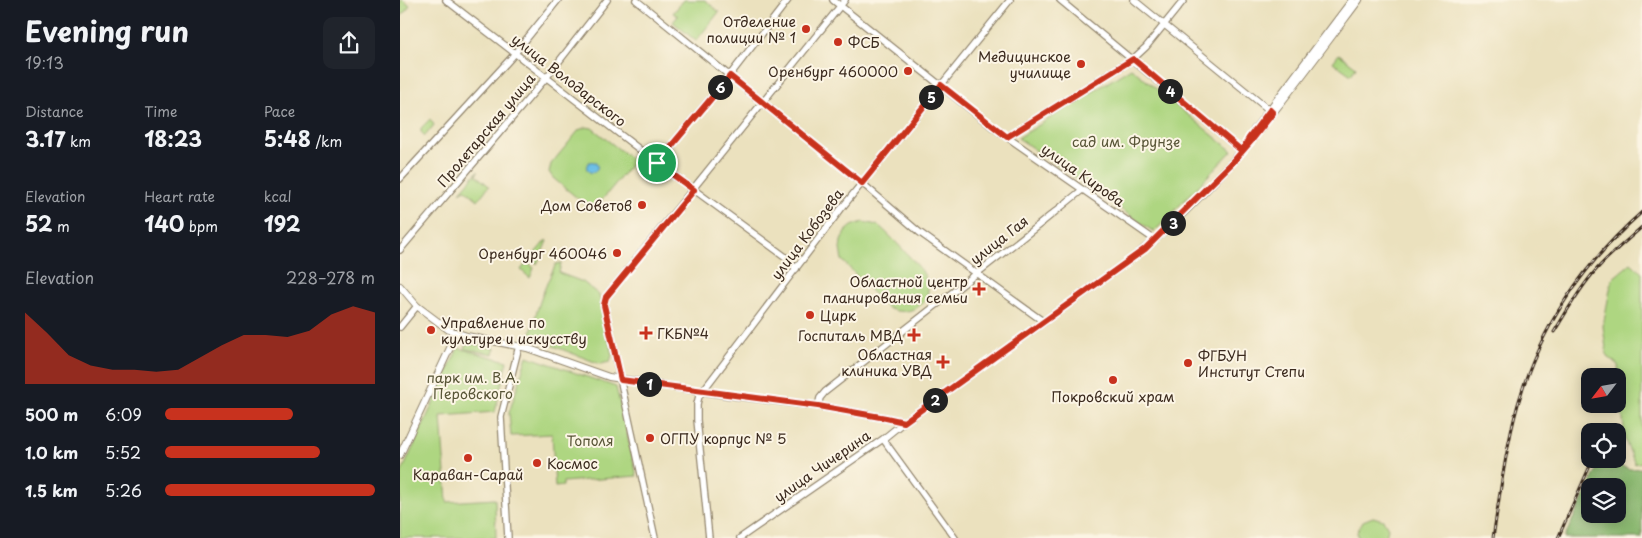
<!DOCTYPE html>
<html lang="en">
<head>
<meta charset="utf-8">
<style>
  body { margin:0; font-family:"Playpen Sans",sans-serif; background:#20242c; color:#f1f3f6; height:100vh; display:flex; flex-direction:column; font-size:19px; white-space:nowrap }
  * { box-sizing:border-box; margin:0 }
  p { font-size:16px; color:#9ea1a6 }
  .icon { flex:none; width:28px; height:28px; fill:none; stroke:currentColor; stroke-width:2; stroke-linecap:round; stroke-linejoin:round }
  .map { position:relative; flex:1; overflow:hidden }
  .side { display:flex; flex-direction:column; background:#171b24; width:400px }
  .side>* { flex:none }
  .needle { width:32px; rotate:239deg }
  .tools { position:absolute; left:1181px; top:368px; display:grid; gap:10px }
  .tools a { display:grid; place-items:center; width:45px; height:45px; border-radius:10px; background:#171b24; box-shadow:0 2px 12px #0003; font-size:25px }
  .pin { position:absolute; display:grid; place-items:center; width:42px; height:42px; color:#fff; margin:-21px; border:2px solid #fff; border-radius:50%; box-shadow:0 1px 5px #0007 }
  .km { position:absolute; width:25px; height:25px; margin:-12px; border-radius:50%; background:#222; color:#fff; font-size:14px; line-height:25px; text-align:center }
  .round { display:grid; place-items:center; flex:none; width:52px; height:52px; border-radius:10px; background:#20242c }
  .head { display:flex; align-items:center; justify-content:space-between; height:85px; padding:0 25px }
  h1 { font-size:28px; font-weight:700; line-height:38px }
  .figures { display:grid; grid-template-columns:repeat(3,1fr); gap:8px; height:85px; padding:5px 25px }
  .figures div { display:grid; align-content:center }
  .figures b { font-size:21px; font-weight:700 }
  .figures small { font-size:14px; font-weight:400 }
  .figures p { font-size:14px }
  .chart { height:140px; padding:10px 25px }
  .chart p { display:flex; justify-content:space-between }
  .chart svg { width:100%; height:90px; margin-top:5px; fill:#c8321e; opacity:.7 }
  ul { padding:0 25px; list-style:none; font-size:16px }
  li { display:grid; grid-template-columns:80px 60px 1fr; align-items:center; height:38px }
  li i { height:12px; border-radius:6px; background:#c8321e }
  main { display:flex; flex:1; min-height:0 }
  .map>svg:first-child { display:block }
  .green { fill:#aed681; stroke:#748050 }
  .forest { fill:#8ab76f; stroke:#627046; fill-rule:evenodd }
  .water { fill:#6abfe7; stroke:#527482 }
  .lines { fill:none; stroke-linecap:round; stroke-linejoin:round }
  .secondary-casing { stroke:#93866e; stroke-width:8 }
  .primary-casing { stroke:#93866e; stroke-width:8 }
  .secondary { stroke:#fff; stroke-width:5.5 }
  .primary { stroke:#fff; stroke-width:6 }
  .rail-casing { stroke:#3b2a1e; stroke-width:3 }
  .rail { stroke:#fcf5e5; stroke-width:1; stroke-dasharray:4; stroke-linecap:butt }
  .route-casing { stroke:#fff; stroke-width:10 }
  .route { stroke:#c8321e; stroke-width:6 }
  .poi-dot { fill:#c8321e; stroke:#fcf5e5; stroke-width:2 }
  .labels { text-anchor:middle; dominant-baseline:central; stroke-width:4; stroke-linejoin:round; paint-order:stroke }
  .poi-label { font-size:14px; fill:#3b2a1e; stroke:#fcf5e5; text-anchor:end }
  .street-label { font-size:14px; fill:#3b2a1e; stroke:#fcf5e5 }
  .park-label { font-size:14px; fill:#585537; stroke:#fcf5e5 }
</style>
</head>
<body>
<main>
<section class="side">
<div class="head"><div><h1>Evening run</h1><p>19:13</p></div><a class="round"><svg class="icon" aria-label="share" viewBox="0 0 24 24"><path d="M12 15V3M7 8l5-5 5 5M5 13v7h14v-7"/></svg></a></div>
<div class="figures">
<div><p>Distance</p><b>3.17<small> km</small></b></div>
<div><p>Time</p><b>18:23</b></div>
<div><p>Pace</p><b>5:48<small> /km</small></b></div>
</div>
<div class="figures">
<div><p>Elevation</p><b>52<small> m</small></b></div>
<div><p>Heart rate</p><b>140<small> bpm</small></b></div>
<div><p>kcal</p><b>192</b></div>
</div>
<div class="chart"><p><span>Elevation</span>228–278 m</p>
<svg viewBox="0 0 160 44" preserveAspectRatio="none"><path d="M0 44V9L10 19L20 30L30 35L40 37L50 37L60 38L70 37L80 31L90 25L100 20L110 20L120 21L130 18L140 10L150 6L160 9V44z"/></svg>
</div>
<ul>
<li><b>500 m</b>6:09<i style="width:61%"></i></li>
<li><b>1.0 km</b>5:52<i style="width:74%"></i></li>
<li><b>1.5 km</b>5:26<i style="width:100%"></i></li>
</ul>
</section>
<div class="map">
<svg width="1242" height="538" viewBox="0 0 1242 538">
  <rect width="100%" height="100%" fill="#fcf5e5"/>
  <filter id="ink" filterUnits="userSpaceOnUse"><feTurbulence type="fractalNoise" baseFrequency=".02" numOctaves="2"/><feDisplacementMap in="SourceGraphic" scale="10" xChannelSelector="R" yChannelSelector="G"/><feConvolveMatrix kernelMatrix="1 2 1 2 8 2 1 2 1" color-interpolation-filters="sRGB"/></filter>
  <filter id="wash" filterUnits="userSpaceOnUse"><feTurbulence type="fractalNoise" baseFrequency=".0096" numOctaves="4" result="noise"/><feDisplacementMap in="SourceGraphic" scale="20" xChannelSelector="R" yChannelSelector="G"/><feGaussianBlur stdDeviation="1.12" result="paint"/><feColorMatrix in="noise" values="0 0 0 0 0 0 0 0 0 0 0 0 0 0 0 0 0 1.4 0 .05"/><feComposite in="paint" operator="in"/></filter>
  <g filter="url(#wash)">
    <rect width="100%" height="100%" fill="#ebe1be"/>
    <!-- green -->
    <path class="green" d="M0 0H3L10 6 0 18Z
      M284 0H305L319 12 296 41 273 22 278 16 273 13Z
      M939 54 956 67 951 75 933 62Z
      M731 68 832 151 754 232 618 138Z
      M30 119 34 125 25 136 21 132V128Z
      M186 127 192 128 234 161 193 211 153 178 149 172 151 164 179 130Z
      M78 171 76 175 89 186 78 200 65 189 60 192Z
      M463 222C468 223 474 224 479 226 485 230 517 264 522 271 524 274 526 279 527 282 534 305 506 319 486 307L442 260 440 249 441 241 445 232 452 226Z
      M146 240 147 241 137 264 130 259Z
      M127 262 134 268 130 278 121 270Z
      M161 263 159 273 183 282 199 295 212 355 210 362 200 364 130 337C136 311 144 287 156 264Z
      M1231 263 1242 273V462L1235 464 1225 440 1218 365 1207 356 1203 326 1212 279Z
      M67 343 95 348 93 354 65 349Z
      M58 348 107 361 95 412 41 416 47 502 95 499 96 538H0V476Z
      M127 356 216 387 237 476 163 482V486L155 487 152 434 111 436 109 413Z
      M973 517 983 520 988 528 986 538H958L957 532 963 521Z"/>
    <!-- forest -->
    <path class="forest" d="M1201 461 1230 469 1242 468V538H1164ZM1190 486H1218V514H1190Z"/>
    <!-- water -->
    <path class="water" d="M186.5 167a5.5 5.5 0 1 1 11 0a5.5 5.5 0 1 1-11 0Z"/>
  </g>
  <g filter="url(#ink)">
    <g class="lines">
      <!-- secondary casing -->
      <g class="secondary-casing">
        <path id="secondary" d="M46 0 248 156 387 258 396 269
          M236 0 462 183 519 232 644 322
          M433 0 594 128 755 240
          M660 0 842 151
          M734 0 869 110
          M607 137 733 59 746 47 784 0
          M257 163 330 75 388 0
          M0 179 111 58 158 0
          M0 250 146 78 207 0
          M0 327 17 306
          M418 406 420 398 425 392 640 224 682 190
          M483 439 555 538
          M108 538 101 417 119 346
          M255 538 204 305 206 297 445 0
          M309 538 297 420V404L299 396 441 209 610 0
          M340 538 483 439 504 422"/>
      </g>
      <!-- primary casing -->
      <g class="primary-casing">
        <path id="primary" d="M854 130 952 0
          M0 286 17 306 49 330 67 336 127 348 209 377 325 395 418 406 486 418 504 422 734 257C823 186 891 91 959 0
          M0 455 57 333"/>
      </g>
      <!-- secondary -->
      <use href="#secondary" class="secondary"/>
      <!-- primary -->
      <use href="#primary" class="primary"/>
      <!-- rail casing -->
      <g class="rail-casing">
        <path id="rail" d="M1154 332C1167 311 1179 289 1196 270 1210 254 1226 241 1242 227
          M1093 538C1100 493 1106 447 1118 404 1139 328 1184 263 1242 212
          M1158 538 1193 459"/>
      </g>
      <!-- rail -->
      <use href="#rail" class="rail"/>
    </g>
  </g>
  <g class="lines" filter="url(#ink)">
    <!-- route casing -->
    <g class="route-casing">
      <path id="route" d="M257 163 294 190 206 297 204 305 221 380 418 406 486 418 504 422 745 249 832 163 852 140 873 113 870 110 849 138 842 151 733 59 607 137 541 85 462 183 330 76 257 163"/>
    </g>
    <!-- route -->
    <use href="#route" class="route"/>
  </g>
  <!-- markers -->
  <g class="poi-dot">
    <circle cx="406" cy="29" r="5"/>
    <circle cx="438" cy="42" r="5"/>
    <circle cx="681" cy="64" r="5"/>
    <circle cx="508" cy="71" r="5"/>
    <circle cx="242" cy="205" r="5"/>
    <circle cx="217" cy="253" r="5"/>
    <path d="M576.5 281.5h5v5h5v5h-5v5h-5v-5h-5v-5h5z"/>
    <circle cx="410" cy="315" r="5"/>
    <circle cx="31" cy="330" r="5"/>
    <path d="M243.5 325.5h5v5h5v5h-5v5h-5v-5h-5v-5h5z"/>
    <path d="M511.5 327.5h5v5h5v5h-5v5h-5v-5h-5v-5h5z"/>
    <path d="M540.5 354.5h5v5h5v5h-5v5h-5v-5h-5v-5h5z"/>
    <circle cx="788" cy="363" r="5"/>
    <circle cx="713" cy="380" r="5"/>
    <circle cx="250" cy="438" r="5"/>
    <circle cx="68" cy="458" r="5"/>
    <circle cx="137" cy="463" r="5"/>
  </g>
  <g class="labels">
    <!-- poi labels -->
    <g class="poi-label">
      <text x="396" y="21">Отделение<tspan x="396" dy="16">полиции № 1</tspan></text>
      <text x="448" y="42" text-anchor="start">ФСБ</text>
      <text x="671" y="56">Медицинское<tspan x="671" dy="16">училище</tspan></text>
      <text x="498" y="71">Оренбург 460000</text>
      <text x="232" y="205">Дом Советов</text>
      <text x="207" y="253">Оренбург 460046</text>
      <text x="568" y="281">Областной центр<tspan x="568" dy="16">планирования семьи</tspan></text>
      <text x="420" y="315" text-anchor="start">Цирк</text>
      <text x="41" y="322" text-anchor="start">Управление по<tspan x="41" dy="16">культуре и искусству</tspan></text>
      <text x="257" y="333" text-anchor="start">ГКБ№4</text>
      <text x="503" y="335">Госпиталь МВД</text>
      <text x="532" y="354">Областная<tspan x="532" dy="16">клиника УВД</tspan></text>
      <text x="798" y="355" text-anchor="start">ФГБУН<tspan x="798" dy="16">Институт Степи</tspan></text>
      <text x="713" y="396" text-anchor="middle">Покровский храм</text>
      <text x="260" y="438" text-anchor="start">ОГПУ корпус № 5</text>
      <text x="147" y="463" text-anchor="start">Космос</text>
      <text x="68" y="474" text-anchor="middle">Караван-Сарай</text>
    </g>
    <!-- street labels -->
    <g class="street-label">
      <text transform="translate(169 80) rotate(38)">улица Володарского</text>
      <text transform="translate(86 130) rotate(-50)">Пролетарская улица</text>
      <text transform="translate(683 175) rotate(35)">улица Кирова</text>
      <text transform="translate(407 234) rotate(-53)">улица Кобозева</text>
      <text transform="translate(599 240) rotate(-38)">улица Гая</text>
      <text transform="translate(422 466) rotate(-35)">улица Чичерина</text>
    </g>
    <!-- park labels -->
    <g class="park-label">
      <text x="726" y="141">сад им. Фрунзе</text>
      <text x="73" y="377">парк им. В.А.<tspan x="73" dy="16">Перовского</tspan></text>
      <text x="190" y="440">Тополя</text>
    </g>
  </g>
</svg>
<div class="tools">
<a><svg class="needle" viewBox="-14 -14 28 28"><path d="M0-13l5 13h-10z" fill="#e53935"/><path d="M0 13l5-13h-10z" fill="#9ea1a6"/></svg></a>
<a><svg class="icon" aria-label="locate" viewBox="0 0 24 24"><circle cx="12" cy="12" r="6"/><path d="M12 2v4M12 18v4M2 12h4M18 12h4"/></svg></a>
<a><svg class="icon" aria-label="layers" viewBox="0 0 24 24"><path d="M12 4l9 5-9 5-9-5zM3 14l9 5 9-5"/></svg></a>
</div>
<div class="pin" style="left:257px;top:163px;background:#1e9e55"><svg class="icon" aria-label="arrive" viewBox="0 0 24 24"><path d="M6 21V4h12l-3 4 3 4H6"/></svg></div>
<b class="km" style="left:249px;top:384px">1</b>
<b class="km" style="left:535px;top:400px">2</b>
<b class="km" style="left:773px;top:223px">3</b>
<b class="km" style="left:770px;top:91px">4</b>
<b class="km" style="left:531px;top:97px">5</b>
<b class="km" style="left:320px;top:87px">6</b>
</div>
</main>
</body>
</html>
